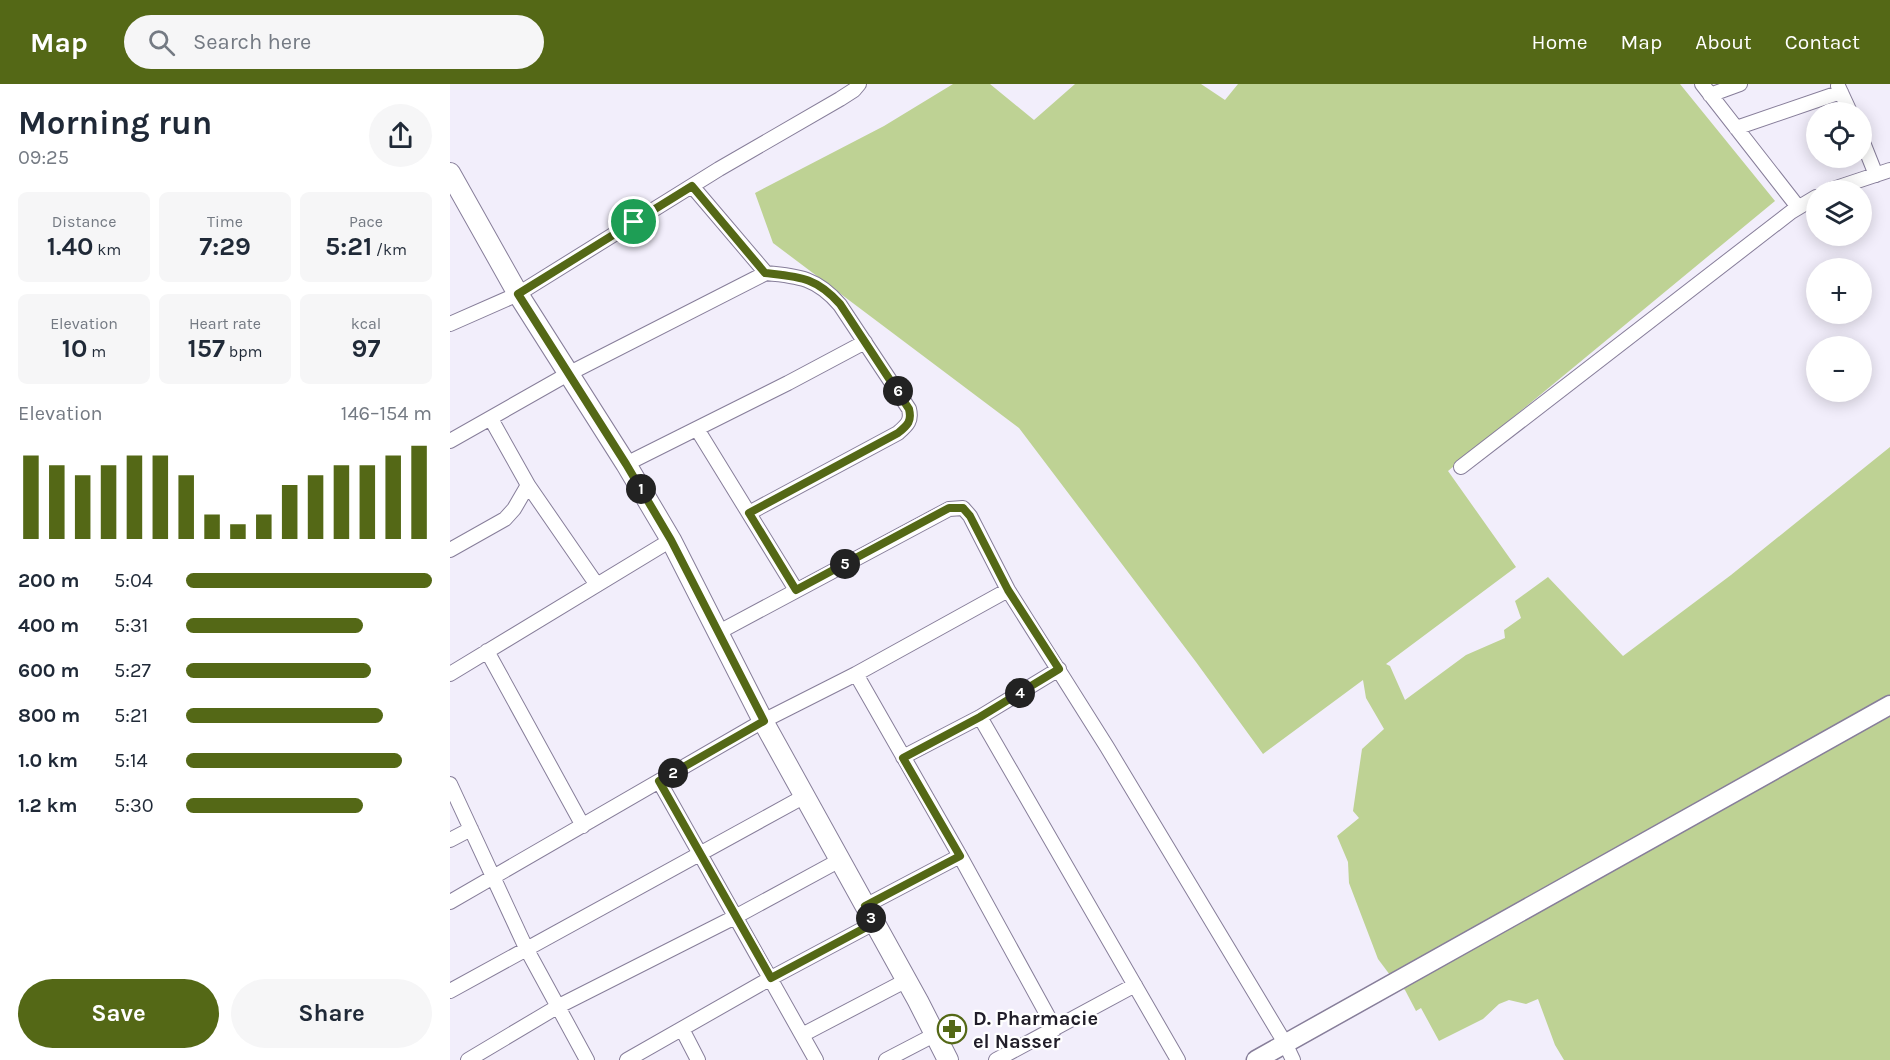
<!DOCTYPE html>
<html lang="en">
<head>
<meta charset="utf-8">
<style>
  body { margin:0; font-family:Karla,sans-serif; background:#f6f6f7; color:#1f2937; height:100vh; display:flex; flex-direction:column; font-size:22px; white-space:nowrap }
  * { box-sizing:border-box; margin:0 }
  p { font-size:20px; color:#747a83 }
  .icon { flex:none; width:33px; height:33px; fill:none; stroke:currentColor; stroke-width:2; stroke-linecap:round; stroke-linejoin:round }
  .map { position:relative; flex:1; overflow:hidden }
  .details { display:flex; flex-direction:column; background:#fff; width:450px }
  .details>* { flex:none }
  .tools { position:absolute; left:1356px; top:18px; display:grid; gap:12px }
  .tools a { display:grid; place-items:center; width:66px; height:66px; border-radius:50%; background:#fff; box-shadow:0 3px 15px #0003; font-size:30px }
  .pin { position:absolute; display:grid; place-items:center; width:51px; height:51px; color:#fff; margin:-26px; border:3px solid #fff; border-radius:50%; box-shadow:0 2px 6px #0007 }
  .km { position:absolute; width:30px; height:30px; margin:-15px; border-radius:50%; background:#222; color:#fff; font-size:16px; line-height:30px; text-align:center }
  .round { display:grid; place-items:center; flex:none; width:63px; height:63px; border-radius:32px; background:#f6f6f7 }
  .head { display:flex; align-items:center; justify-content:space-between; height:102px; padding:0 18px }
  h1 { font-size:33px; font-weight:700; line-height:45px }
  .metrics { display:grid; grid-template-columns:repeat(3,1fr); gap:9px; height:102px; padding:6px 18px }
  .metrics div { display:grid; align-content:center; border-radius:9px; background:#f6f6f7; text-align:center }
  .metrics b { font-size:26px; font-weight:700 }
  .metrics small { font-size:16px; font-weight:400 }
  .metrics p { font-size:16px }
  .chart { height:168px; padding:12px 18px }
  .chart p { display:flex; justify-content:space-between }
  .chart svg { width:100%; height:108px; margin-top:6px; stroke:#546816; stroke-width:6 }
  .cta { display:flex; gap:12px; margin-top:auto; padding:12px 18px }
  .cta a { flex:1; height:69px; border-radius:36px; background:#546816; color:#fff; font-size:24px; font-weight:700; line-height:69px; text-align:center }
  .cta a+a { background:#f6f6f7; color:#1f2937 }
  ul { padding:0 18px; list-style:none; font-size:20px }
  li { display:grid; grid-template-columns:96px 72px 1fr; align-items:center; height:45px }
  li i { height:15px; border-radius:8px; background:#546816 }
  header { display:flex; align-items:center; gap:36px; box-sizing:border-box; height:84px; padding:0 30px; background:#546816; color:#fff }
  header strong { font-size:28px }
  nav { display:flex; gap:33px; margin-inline-start:auto; font-size:21px }
  .search { width:420px; height:54px; background:#f6f6f7; display:flex; align-items:center; gap:15px; box-sizing:border-box; padding:0 21px; border-radius:33px; color:#747a83; font-size:22px }
  main { display:flex; flex:1; min-height:0 }
  .map>svg:first-child { display:block }
  .green { fill:#bed294 }
  .lines { fill:none; stroke-linecap:round; stroke-linejoin:round }
  .minor-casing { stroke:#877e9a; stroke-width:16 }
  .tertiary-casing { stroke:#877e9a; stroke-width:21 }
  .secondary-casing { stroke:#877e9a; stroke-width:22 }
  .minor { stroke:#fff; stroke-width:14 }
  .tertiary { stroke:#fff; stroke-width:18 }
  .secondary { stroke:#fff; stroke-width:20 }
  .route-casing { stroke:#fff; stroke-width:12 }
  .route { stroke:#546816; stroke-width:8 }
  .labels { text-anchor:middle; dominant-baseline:central; stroke-width:4.5; stroke-linejoin:round; paint-order:stroke }
  .poi-label { font-size:20px; font-weight:bold; fill:#211e29; stroke:#fff; text-anchor:start }
</style>
</head>
<body>
<header>
<strong>Map</strong>
<div class="search"><svg class="icon" aria-label="search" viewBox="0 0 24 24"><circle cx="10" cy="10" r="6"/><path d="M15 15l6 6"/></svg>Search here</div>
<nav><a>Home</a><a>Map</a><a>About</a><a>Contact</a></nav>
</header>
<main>
<section class="details">
<div class="head"><div><h1>Morning run</h1><p>09:25</p></div><a class="round"><svg class="icon" aria-label="share" viewBox="0 0 24 24"><path d="M12 15V3M7 8l5-5 5 5M5 13v7h14v-7"/></svg></a></div>
<div class="metrics">
<div><p>Distance</p><b>1.40<small> km</small></b></div>
<div><p>Time</p><b>7:29</b></div>
<div><p>Pace</p><b>5:21<small> /km</small></b></div>
</div>
<div class="metrics">
<div><p>Elevation</p><b>10<small> m</small></b></div>
<div><p>Heart rate</p><b>157<small> bpm</small></b></div>
<div><p>kcal</p><b>97</b></div>
</div>
<div class="chart"><p><span>Elevation</span>146–154 m</p>
<svg viewBox="0 0 160 44" preserveAspectRatio="none"><path d="M5 44V10M15 44V14M25 44V18M35 44V14M45 44V10M55 44V10M65 44V18M75 44V34M85 44V38M95 44V34M105 44V22M115 44V18M125 44V14M135 44V14M145 44V10M155 44V6"/></svg>
</div>
<ul>
<li><b>200 m</b>5:04<i style="width:100%"></i></li>
<li><b>400 m</b>5:31<i style="width:72%"></i></li>
<li><b>600 m</b>5:27<i style="width:75%"></i></li>
<li><b>800 m</b>5:21<i style="width:80%"></i></li>
<li><b>1.0 km</b>5:14<i style="width:88%"></i></li>
<li><b>1.2 km</b>5:30<i style="width:72%"></i></li>
</ul>
<div class="cta"><a>Save</a><a>Share</a></div>
</section>
<div class="map">
<svg width="1440" height="976" viewBox="0 0 1440 976">
  <rect width="100%" height="100%" fill="#f2eefb"/>
  <!-- green -->
  <path class="green" d="M503 0H540L584 36 625 0H751L775 16 788 0H1230L1325 117 998 387 1066 483 936 580 940 582 955 616 1016 571 1055 554 1054 546 1071 534 1065 517 1098 493 1173 572 1281 491 1440 363V976H1114L1105 961 1088 915 1076 920 1059 916 1049 920 1033 935 989 957 971 924 966 927 955 906 943 895 928 875 899 799 898 778 887 752 909 734 903 727 912 665 934 645 916 614 913 596 813 670 746 578 569 344 323 159 305 109 434 42Z"/>
  <g class="lines">
    <!-- minor casing -->
    <g class="minor-casing">
      <path id="minor" d="M1252 0 1348 123
        M1388 2 1400 28
        M1260 11 1290 0
        M1286 44 1391 8
        M1412 56 1426 91
        M242 102 316 189C349 192 367 194 390 221L459 325C462 337 457 341 448 349L299 429
        M1380 106 1440 86
        M0 240 68 210 269 85 390 15 404 6 409 0
        M247 345 346 506
        M0 357 118 290 316 189
        M176 380 338 299 415 258
        M1011 383 1341 128 1366 113
        M78 401 147 501
        M0 466 55 435 64 425 78 401 41 335
        M269 548 499 425 513 424 520 432 558 506 657 663 835 959 843 976
        M37 567 133 742
        M0 590 221 456
        M406 590 510 772 605 945
        M530 633 728 976
        M453 673 530 633 609 585
        M209 697 366 976
        M0 700 76 864 137 976
        M0 756 21 745
        M0 818 313 637 406 590 558 506
        M415 822 510 772
        M0 907 355 712
        M232 945 248 976
        M352 951 457 896
        M18 976 107 923 285 833 390 776
        M177 976 321 894 424 839
        M436 976 486 950
        M546 976 685 901"/>
    </g>
    <!-- tertiary casing -->
    <g class="tertiary-casing">
      <path id="tertiary" d="M806 976 1440 621"/>
    </g>
    <!-- secondary casing -->
    <g class="secondary-casing">
      <path id="secondary" d="M0 89 68 210 176 380 221 456 313 637 468 917 498 976"/>
    </g>
    <!-- minor -->
    <use href="#minor" class="minor"/>
    <!-- tertiary -->
    <use href="#tertiary" class="tertiary"/>
    <!-- secondary -->
    <use href="#secondary" class="secondary"/>
  </g>
  <g class="lines">
    <!-- route casing -->
    <g class="route-casing">
      <path id="route" d="M242 102 315 189C350 193 366 193 390 220L459 325C462 337 458 341 448 349L299 429 346 506 499 424H513L520 432 558 506 609 585 530 633 453 674 510 772 415 822 424 839 321 894 209 697 314 637 221 456 176 380 68 210Z"/>
    </g>
    <!-- route -->
    <use href="#route" class="route"/>
  </g>
  <!-- icons -->
  <defs>
    <g id="pharmacy-ring" transform="scale(1.5)"><circle r="9.5" fill="#fff" stroke="#546816" stroke-width="1.5"/><path d="M-2-6h4v4h4v4h-4v4h-4v-4h-4v-4h4Z" fill="#546816"/></g>
  </defs>
  <g fill-rule="evenodd">
    <use href="#pharmacy-ring" x="502" y="945"/>
  </g>
  <g class="labels">
    <!-- poi labels -->
    <g class="poi-label">
      <text x="523" y="934">D. Pharmacie<tspan x="523" dy="23">el Nasser</tspan></text>
    </g>
  </g>
</svg>
<div class="tools">
<a><svg class="icon" aria-label="locate" viewBox="0 0 24 24"><circle cx="12" cy="12" r="6"/><path d="M12 2v4M12 18v4M2 12h4M18 12h4"/></svg></a>
<a><svg class="icon" aria-label="layers" viewBox="0 0 24 24"><path d="M12 4l9 5-9 5-9-5zM3 14l9 5 9-5"/></svg></a>
<a>+</a>
<a>−</a>
</div>
<div class="pin" style="left:184px;top:138px;background:#1e9e55"><svg class="icon" aria-label="arrive" viewBox="0 0 24 24"><path d="M6 21V4h12l-3 4 3 4H6"/></svg></div>
<b class="km" style="left:191px;top:405px">1</b>
<b class="km" style="left:223px;top:689px">2</b>
<b class="km" style="left:421px;top:834px">3</b>
<b class="km" style="left:570px;top:609px">4</b>
<b class="km" style="left:395px;top:480px">5</b>
<b class="km" style="left:448px;top:307px">6</b>
</div>
</main>
</body>
</html>
